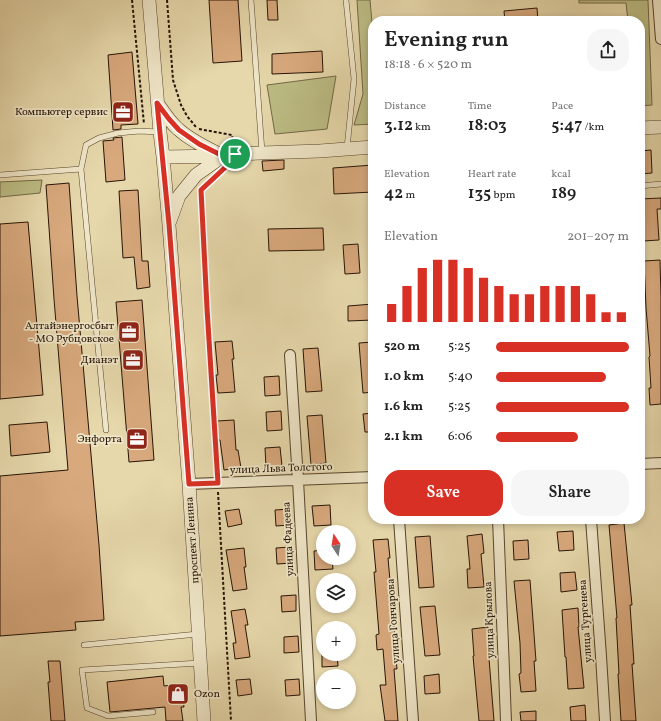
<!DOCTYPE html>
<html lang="en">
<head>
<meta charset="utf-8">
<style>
  body { margin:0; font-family:Vollkorn,serif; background:#f6f6f6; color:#222; height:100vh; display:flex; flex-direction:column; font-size:15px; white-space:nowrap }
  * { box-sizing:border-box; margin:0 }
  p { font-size:13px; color:#767676 }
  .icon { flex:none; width:22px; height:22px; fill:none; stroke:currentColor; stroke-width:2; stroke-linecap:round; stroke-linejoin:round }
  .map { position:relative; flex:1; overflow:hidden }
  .drawer { position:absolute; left:368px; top:16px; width:277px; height:508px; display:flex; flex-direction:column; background:#fff; border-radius:16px; box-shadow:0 2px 6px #0003 }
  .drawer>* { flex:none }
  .needle { width:26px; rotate:348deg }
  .controls { position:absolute; left:316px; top:525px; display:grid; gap:8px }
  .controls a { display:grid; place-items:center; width:40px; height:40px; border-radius:50%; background:#fff; box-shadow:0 2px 6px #0003; font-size:20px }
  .pin { position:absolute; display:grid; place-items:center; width:34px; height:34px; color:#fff; margin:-17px; border:2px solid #fff; border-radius:50%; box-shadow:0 1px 4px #0007 }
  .round { display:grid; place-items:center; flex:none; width:42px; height:42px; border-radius:16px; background:#f6f6f6 }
  .head { display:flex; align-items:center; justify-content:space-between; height:68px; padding:0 16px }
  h1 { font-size:22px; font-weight:600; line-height:30px }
  .stats { display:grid; grid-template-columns:repeat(3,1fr); gap:6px; height:68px; padding:4px 16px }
  .stats div { display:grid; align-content:center }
  .stats b { font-size:17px; font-weight:600 }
  .stats small { font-size:11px; font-weight:400 }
  .stats p { font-size:11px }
  .chart { height:112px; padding:8px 16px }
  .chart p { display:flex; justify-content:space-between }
  .chart svg { width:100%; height:72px; margin-top:4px; stroke:#d93025; stroke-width:6 }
  .primary-button { display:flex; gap:8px; margin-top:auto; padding:8px 16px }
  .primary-button a { flex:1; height:46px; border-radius:16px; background:#d93025; color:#fff; font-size:16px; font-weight:600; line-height:46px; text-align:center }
  .primary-button a+a { background:#f6f6f6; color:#222 }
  ul { padding:0 16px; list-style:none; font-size:13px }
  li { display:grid; grid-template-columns:64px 48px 1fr; align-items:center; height:30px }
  li i { height:10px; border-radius:5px; background:#d93025 }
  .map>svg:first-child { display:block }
  .green { fill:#bcbc84; stroke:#726845 }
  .building { fill:#d8a97d; stroke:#271406 }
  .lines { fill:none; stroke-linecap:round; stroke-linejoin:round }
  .service-casing { stroke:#57452f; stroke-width:6 }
  .minor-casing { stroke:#57452f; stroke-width:12 }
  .tertiary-casing { stroke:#57452f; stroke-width:14 }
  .path { stroke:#271406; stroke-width:2; stroke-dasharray:3 2; stroke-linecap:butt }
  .service { stroke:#efe6c8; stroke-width:5 }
  .minor { stroke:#efe6c8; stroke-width:10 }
  .tertiary { stroke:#efe6c8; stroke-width:13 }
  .route-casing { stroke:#fff; stroke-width:8 }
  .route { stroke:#d93025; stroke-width:5 }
  .labels { text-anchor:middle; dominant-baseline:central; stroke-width:3.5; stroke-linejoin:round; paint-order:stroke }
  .poi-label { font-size:11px; fill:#271406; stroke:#efe6c8; text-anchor:end }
  .street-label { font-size:11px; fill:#271406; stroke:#efe6c8 }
</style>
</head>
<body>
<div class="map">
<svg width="661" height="721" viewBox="0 0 661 721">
  <rect width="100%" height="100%" fill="#e6d8ab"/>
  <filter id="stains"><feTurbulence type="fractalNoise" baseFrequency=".005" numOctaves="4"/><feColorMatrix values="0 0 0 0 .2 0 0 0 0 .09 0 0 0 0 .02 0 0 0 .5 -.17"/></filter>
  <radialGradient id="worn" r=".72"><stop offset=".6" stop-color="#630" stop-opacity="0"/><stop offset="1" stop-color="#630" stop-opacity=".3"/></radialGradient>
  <!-- green -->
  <path class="green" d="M357 0H370L373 34V124L354 125 363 94Z
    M579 0H648L652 105 640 106V21H628L626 3H579Z
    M336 76 327 129 275 134 267 85Z
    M42 180 40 193 0 197V182Z"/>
  <!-- building -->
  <path class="building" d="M209 0H238L242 61 213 63Z
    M267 0H277L278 20H268Z
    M537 8 538 21H505L504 11Z
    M322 51 323 72 272 74V54Z
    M132 52 138 124 121 125V129L113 130 108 55Z
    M122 137 125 180 106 182 103 141 114 140 113 138Z
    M651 150 652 173 640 174V151Z
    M284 160V169L263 171 262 161Z
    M373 165V192L334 194 333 168Z
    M69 183 77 296 99 545 104 620 75 622 76 630 0 636V476L68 470 54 299 46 185Z
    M138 190 142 261H148L150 287 137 289 134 257 123 258 119 191Z
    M661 198V209H657L659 240 643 241 641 210H640V199Z
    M28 222 43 395 0 399V224Z
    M323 228 324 250 269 251 268 229Z
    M358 244 360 273 345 274 343 245Z
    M660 260 661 297V404L650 405 649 388H651L649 357 650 356 646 308 644 261Z
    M142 300 154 460 129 462 116 302Z
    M373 304V320L348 321V306Z
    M232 341 234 359H232L235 392 218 393 216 375H218L215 342Z
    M373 342V392L363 393 359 343Z
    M318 348 322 391 306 392 303 349Z
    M279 376 280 395 265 396 264 377Z
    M281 411 282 430 267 431 266 412Z
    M373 413V432H365L363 414Z
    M322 415 326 463 311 465 307 416Z
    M234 420 236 450H238L241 468 224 470 220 440H218L217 421Z
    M47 422 50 452 11 456 9 425Z
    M280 447 282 466 266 467 265 448Z
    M330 505 331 525 314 526 312 506Z
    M239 509 242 524 228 527 225 511Z
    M290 509V525L276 526 275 510Z
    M624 523 632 605H630L634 664H632L636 721H621L618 674H619L616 618H617L609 525Z
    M573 531 574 550 559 551 557 532Z
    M482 534 484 553 481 554 484 587 468 588 467 569H470L467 536Z
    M430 536 434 587 419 588 415 537Z
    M388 539 390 558H388L396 648H395L397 669H394L398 721H385L380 685H386L383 649 377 650 376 635 379 634 374 572H376L373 540Z
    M528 540 529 559 514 560 513 541Z
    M291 547 292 563 277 564 276 548Z
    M244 548 246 567H244L247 589 233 591 226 550Z
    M323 550V558H332L333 569 315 570 314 551Z
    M575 572 577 590 561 592 560 573Z
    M530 580 536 661H534L536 691 521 692 519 674 521 673 520 643 514 581Z
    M296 595V611L282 612 281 596Z
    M435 606 440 655 425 656 420 607Z
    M578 608 579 627H578L584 688 568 689 566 657H565L562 610Z
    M245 609 248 625H245L250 657 235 659 233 643H236L231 611Z
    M488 627 489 646H488L494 721H479L473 656H474L472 629Z
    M298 636 299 652 284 653V637Z
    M322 654H337L338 666 322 667Z
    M48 661H60L65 721H51L48 682H50Z
    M439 674 440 693 425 694 424 676Z
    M163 676 164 686 181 684 184 707H181L183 721H166L165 707 110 712 107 682Z
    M250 679 252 694 238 696 236 680Z
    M299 679 300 695 286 696 285 680Z
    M585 705 586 721H571L570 707Z
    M536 711V721H521L520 712Z"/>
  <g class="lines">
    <!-- service casing -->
    <g class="service-casing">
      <path id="service" d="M251 0 262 152
        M346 0 354 79 347 148
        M0 175 81 169
        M640 186 661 184
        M106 430 81 169 86 145 99 138 118 133 139 131 159 132
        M84 645 198 634
        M153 712 108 716 87 708 82 670 200 663"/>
    </g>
    <!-- minor casing -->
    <g class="minor-casing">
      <path id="minor" d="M658 0 661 39
        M290 355 298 480 311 721
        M640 464 661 463
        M189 484 373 477
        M399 519 413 721
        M498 519 506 721
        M591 519 601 656 605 721"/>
    </g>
    <!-- tertiary casing -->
    <g class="tertiary-casing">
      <path id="tertiary" d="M149 0 160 132 163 157 169 225 189 484 204 721
        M158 104C164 113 170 122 178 129 190 140 205 147 219 154
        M640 128 661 127
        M163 157 223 156 235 154 320 151 373 147
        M170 221 179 196 196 175 223 156"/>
    </g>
    <!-- path -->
    <path class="path" d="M132 0 144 124
      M167 0 173 80 181 105 187 116 196 127
      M199 129 232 135 233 143
      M217 474 207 308 201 190 217 176
      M218 492 231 721"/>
    <!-- service -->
    <use href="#service" class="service"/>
    <!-- minor -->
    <use href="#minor" class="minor"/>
    <!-- tertiary -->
    <use href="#tertiary" class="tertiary"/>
  </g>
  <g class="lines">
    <!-- route casing -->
    <g class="route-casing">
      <path id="route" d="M157 103 169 119 179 130 199 144 223 156 235 154 231 162 201 190 207 308 218 483 189 484 169 224Z"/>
    </g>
    <!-- route -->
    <use href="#route" class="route"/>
  </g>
  <!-- icons -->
  <defs>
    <g id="office-square" transform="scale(1.15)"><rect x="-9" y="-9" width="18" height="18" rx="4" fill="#8f2418" stroke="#efe6c8"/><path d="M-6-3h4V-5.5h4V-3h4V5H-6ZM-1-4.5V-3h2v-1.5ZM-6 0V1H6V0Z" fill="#fff"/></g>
    <g id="shop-square" transform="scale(1.15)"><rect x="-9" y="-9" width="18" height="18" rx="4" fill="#8f2418" stroke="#efe6c8"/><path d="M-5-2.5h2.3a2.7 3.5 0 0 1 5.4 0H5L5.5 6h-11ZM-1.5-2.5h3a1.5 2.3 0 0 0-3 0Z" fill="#fff"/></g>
  </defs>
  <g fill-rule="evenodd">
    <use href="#office-square" x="123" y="112"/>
    <use href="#office-square" x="129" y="332"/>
    <use href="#office-square" x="133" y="360"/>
    <use href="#office-square" x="137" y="439"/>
    <use href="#shop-square" x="178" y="694"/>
  </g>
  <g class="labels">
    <!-- poi labels -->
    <g class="poi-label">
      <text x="108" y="112">Компьютер сервис</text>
      <text x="114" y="326">Алтайэнергосбыт<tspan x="114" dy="13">- МО Рубцовское</tspan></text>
      <text x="118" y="360">Дианэт</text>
      <text x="122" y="439">Энфорта</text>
      <text x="194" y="694" text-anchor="start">Ozon</text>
    </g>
    <!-- street labels -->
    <g class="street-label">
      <text transform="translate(281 469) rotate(-2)">улица Льва Толстого</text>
      <text transform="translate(289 539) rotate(-93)">улица Фадеева</text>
      <text transform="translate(193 540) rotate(-94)">проспект Ленина</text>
      <text transform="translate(490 620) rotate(-92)">улица Крылова</text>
      <text transform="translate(394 621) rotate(-94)">улица Гончарова</text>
      <text transform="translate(586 621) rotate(-94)">улица Тургенева</text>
    </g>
  </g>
  <rect width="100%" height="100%" filter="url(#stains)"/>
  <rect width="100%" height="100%" fill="url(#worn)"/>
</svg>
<div class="controls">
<a><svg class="needle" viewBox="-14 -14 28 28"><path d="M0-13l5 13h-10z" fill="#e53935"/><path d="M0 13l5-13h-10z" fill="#767676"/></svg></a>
<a><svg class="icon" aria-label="layers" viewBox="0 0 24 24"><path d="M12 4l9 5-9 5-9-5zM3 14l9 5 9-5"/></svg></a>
<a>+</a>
<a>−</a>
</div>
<div class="pin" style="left:235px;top:154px;background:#1e9e55"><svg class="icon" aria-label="arrive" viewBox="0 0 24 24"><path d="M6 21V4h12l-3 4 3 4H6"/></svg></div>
<section class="drawer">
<div class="head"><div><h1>Evening run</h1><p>18:18 · 6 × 520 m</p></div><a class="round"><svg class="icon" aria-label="share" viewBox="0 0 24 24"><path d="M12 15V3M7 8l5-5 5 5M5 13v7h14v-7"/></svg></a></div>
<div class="stats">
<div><p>Distance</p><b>3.12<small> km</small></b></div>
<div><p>Time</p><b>18:03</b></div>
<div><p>Pace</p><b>5:47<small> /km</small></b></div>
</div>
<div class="stats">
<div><p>Elevation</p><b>42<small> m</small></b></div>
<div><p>Heart rate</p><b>135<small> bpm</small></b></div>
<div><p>kcal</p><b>189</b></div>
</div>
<div class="chart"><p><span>Elevation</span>201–207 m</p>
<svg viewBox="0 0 160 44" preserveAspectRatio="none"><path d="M5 44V33M15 44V22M25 44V11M35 44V6M45 44V6M55 44V11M65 44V17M75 44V22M85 44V27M95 44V27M105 44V22M115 44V22M125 44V22M135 44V27M145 44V38M155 44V38"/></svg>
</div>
<ul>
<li><b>520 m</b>5:25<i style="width:100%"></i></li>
<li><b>1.0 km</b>5:40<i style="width:83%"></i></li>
<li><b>1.6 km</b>5:25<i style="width:100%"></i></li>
<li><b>2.1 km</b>6:06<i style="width:62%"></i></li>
</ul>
<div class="primary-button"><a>Save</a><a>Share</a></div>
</section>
</div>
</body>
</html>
